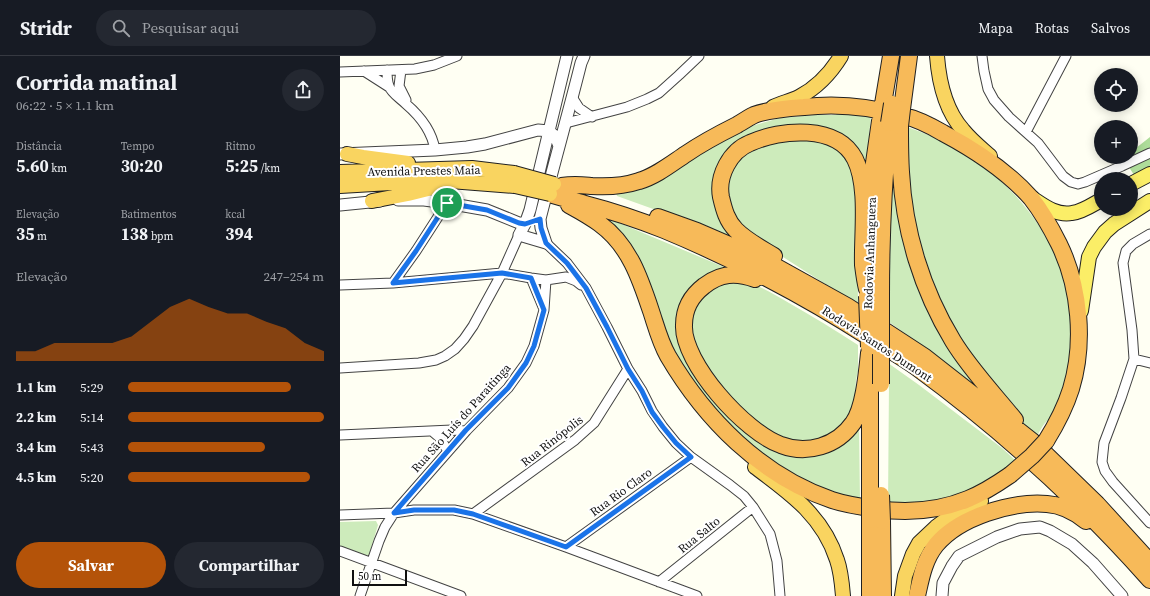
<!DOCTYPE html>
<html lang="pt">
<head>
<meta charset="utf-8">
<style>
  body { margin:0; font-family:"Source Serif 4",serif; background:#242831; color:#f1f3f6; height:100vh; display:flex; flex-direction:column; font-size:15px; white-space:nowrap }
  * { box-sizing:border-box; margin:0 }
  p { font-size:13px; color:#9ea1a6 }
  .icon { flex:none; width:22px; height:22px; fill:none; stroke:currentColor; stroke-width:2; stroke-linecap:round; stroke-linejoin:round }
  .map { position:relative; flex:1; overflow:hidden }
  .drawer { display:flex; flex-direction:column; background:#171b24; width:340px }
  .drawer>* { flex:none }
  .controls { position:absolute; left:754px; top:12px; display:grid; gap:8px }
  .controls a { display:grid; place-items:center; width:44px; height:44px; border-radius:50%; background:#171b24; box-shadow:0 2px 10px #0003; font-size:20px }
  .scale { position:absolute; left:12px; bottom:10px; width:55px; box-sizing:border-box; padding-left:4px; border:2px solid #101010; border-top:0; font-size:11px; line-height:14px; white-space:nowrap; color:#101010; -webkit-text-stroke:3px #fff; paint-order:stroke }
  .pin { position:absolute; display:grid; place-items:center; width:34px; height:34px; color:#fff; margin:-17px; border:2px solid #fff; border-radius:50%; box-shadow:0 1px 4px #0007 }
  .round { display:grid; place-items:center; flex:none; width:42px; height:42px; border-radius:21px; background:#242831 }
  .head { display:flex; align-items:center; justify-content:space-between; height:68px; padding:0 16px }
  h1 { font-size:22px; font-weight:700; line-height:30px }
  .figures { display:grid; grid-template-columns:repeat(3,1fr); gap:6px; height:68px; padding:4px 16px }
  .figures div { display:grid; align-content:center }
  .figures b { font-size:17px; font-weight:700 }
  .figures small { font-size:11px; font-weight:400 }
  .figures p { font-size:11px }
  .chart { height:112px; padding:8px 16px }
  .chart p { display:flex; justify-content:space-between }
  .chart svg { width:100%; height:72px; margin-top:4px; fill:#b45309; opacity:.7 }
  .action { display:flex; gap:8px; margin-top:auto; padding:8px 16px }
  .action a { flex:1; height:46px; border-radius:24px; background:#b45309; color:#fff; font-size:16px; font-weight:700; line-height:46px; text-align:center }
  .action a+a { background:#242831; color:#f1f3f6 }
  ul { padding:0 16px; list-style:none; font-size:13px }
  li { display:grid; grid-template-columns:64px 48px 1fr; align-items:center; height:30px }
  li i { height:10px; border-radius:5px; background:#b45309 }
  header { display:flex; align-items:center; gap:24px; box-sizing:border-box; height:56px; padding:0 20px; background:#171b24; border-bottom:1px solid #363941 }
  header strong { font-size:19px }
  nav { display:flex; gap:22px; margin-inline-start:auto; font-size:14px }
  .search { width:280px; height:36px; background:#242831; display:flex; align-items:center; gap:10px; box-sizing:border-box; padding:0 14px; border-radius:22px; color:#9ea1a6; font-size:15px }
  main { display:flex; flex:1; min-height:0 }
  .map>svg:first-child { display:block }
  .green { fill:#cdebbb }
  .forest { fill:#aedd9a }
  .lines { fill:none; stroke-linecap:round; stroke-linejoin:round }
  .minor-casing { stroke:#434343; stroke-width:11 }
  .tertiary-casing { stroke:#434343; stroke-width:13 }
  .primary-casing { stroke:#212121; stroke-width:16 }
  .trunk-casing { stroke:#212121; stroke-width:16 }
  .motorway-casing { stroke:#212121; stroke-width:18 }
  .minor { stroke:#fff; stroke-width:9 }
  .tertiary { stroke:#fff; stroke-width:11 }
  .primary { stroke:#fbee67; stroke-width:14 }
  .trunk { stroke:#f9d460; stroke-width:14 }
  .motorway { stroke:#f7ba59; stroke-width:16 }
  .trunk-bridge-casing { stroke:#212121; stroke-width:16; stroke-linecap:butt }
  .motorway-bridge-casing { stroke:#212121; stroke-width:18; stroke-linecap:butt }
  .trunk-bridge { stroke:#f9d460; stroke-width:14 }
  .motorway-bridge { stroke:#f7ba59; stroke-width:16 }
  .route-casing { stroke:#fff; stroke-width:8 }
  .route { stroke:#1a73e8; stroke-width:5 }
  .labels { text-anchor:middle; dominant-baseline:central; stroke-width:4; stroke-linejoin:round; paint-order:stroke }
  .street-label { font-size:12px; fill:#101010; stroke:#fff }
</style>
</head>
<body>
<header>
<strong>Stridr</strong>
<div class="search"><svg class="icon" aria-label="search" viewBox="0 0 24 24"><circle cx="10" cy="10" r="6"/><path d="M15 15l6 6"/></svg>Pesquisar aqui</div>
<nav><a>Mapa</a><a>Rotas</a><a>Salvos</a></nav>
</header>
<main>
<section class="drawer">
<div class="head"><div><h1>Corrida matinal</h1><p>06:22 · 5 × 1.1 km</p></div><a class="round"><svg class="icon" aria-label="share" viewBox="0 0 24 24"><path d="M12 15V3M7 8l5-5 5 5M5 13v7h14v-7"/></svg></a></div>
<div class="figures">
<div><p>Distância</p><b>5.60<small> km</small></b></div>
<div><p>Tempo</p><b>30:20</b></div>
<div><p>Ritmo</p><b>5:25<small> /km</small></b></div>
</div>
<div class="figures">
<div><p>Elevação</p><b>35<small> m</small></b></div>
<div><p>Batimentos</p><b>138<small> bpm</small></b></div>
<div><p>kcal</p><b>394</b></div>
</div>
<div class="chart"><p><span>Elevação</span>247–254 m</p>
<svg viewBox="0 0 160 44" preserveAspectRatio="none"><path d="M0 44V38L10 38L20 33L30 33L40 33L50 33L60 29L70 20L80 11L90 6L100 11L110 15L120 15L130 20L140 24L150 33L160 38V44z"/></svg>
</div>
<ul>
<li><b>1.1 km</b>5:29<i style="width:83%"></i></li>
<li><b>2.2 km</b>5:14<i style="width:100%"></i></li>
<li><b>3.4 km</b>5:43<i style="width:70%"></i></li>
<li><b>4.5 km</b>5:20<i style="width:93%"></i></li>
</ul>
<div class="action"><a>Salvar</a><a>Compartilhar</a></div>
</section>
<div class="map">
<svg width="810" height="540" viewBox="0 0 810 540">
  <rect width="100%" height="100%" fill="#fffff3"/>
  <!-- green -->
  <path class="green" d="M498 57 511 58 531 61 525 118 476 71 383 101 394 182 277 140 276 137 408 71 440 62 475 59H496Z
    M564 70C630 91 688 137 716 201 722 214 727 230 729 244 730 253 731 263 731 272 732 296 728 320 720 343 718 349 714 358 711 363 708 366 709 363 706 366 702 370 699 377 696 382L652 332 609 264 586 211 572 161Z
    M482 82 509 103 517 144 518 249 429 192 393 165 384 120 414 88Z
    M554 98 557 144 637 331 601 303 549 266V199Z
    M258 158 391 214 345 242 361 322 451 396 519 367 520 446 500 441 445 417 385 369 340 311Z
    M396 222C415 227 432 237 449 247 472 260 495 274 518 289V315L516 324 515 343 513 354 494 379 461 389 425 375 374 327 347 275 359 239Z
    M548 307 579 329 662 392 676 405 650 425 616 442 548 451 549 325Z
    M36 465 38 469 29 499 24 500 0 491V466Z"/>
  <!-- forest -->
  <path class="forest" d="M810 81V123L796 122 783 102 784 101H791V96Z"/>
  <g class="lines">
    <!-- minor casing -->
    <g class="minor-casing">
      <path id="minor" d="M642 0 644 15 648 33 654 44 669 61 698 87 723 120 731 126 738 128 745 126 782 110 810 97
        M47 14C47 19 47 25 49 30 51 37 61 43 66 48 80 60 92 75 95 94
        M61 14 59 30 66 44
        M24 15 49 31
        M0 16 75 13 94 9 117 0
        M232 41 239 52 252 61
        M226 67 287 51 307 43 319 37 339 19 359 0
        M686 76 726 0
        M810 178 793 188 786 195 783 207 792 274 794 303 781 342 764 387 762 406 765 415 773 426 810 467
        M206 187 227 207 246 232 267 271 288 313 302 335 312 355 323 371 336 387 351 401 390 429 404 440 413 451 430 478 437 505 440 540
        M191 222 203 251
        M53 227 76 195 107 147
        M0 229 53 227 162 217 191 222 206 224 226 221 236 225 241 229
        M794 303 810 307
        M0 312 79 307 96 304 105 300 115 293 124 283 133 270 162 217 179 179
        M92 375 99 381 108 395
        M0 379 112 374 126 375
        M133 458 235 384 254 367 288 313
        M0 459 54 457 74 454H114L133 458 226 491 357 540
        M226 491 351 401
        M0 495 121 540
        M319 526 413 451
        M20 540 39 485 45 471 54 457 126 375 168 332 186 307 194 290 204 254 206 224"/>
    </g>
    <!-- tertiary casing -->
    <g class="tertiary-casing">
      <path id="tertiary" d="M0 98 95 94 127 91 145 88 198 74 209 75 215 80 219 90
        M58 144H84L107 147 147 154 179 167 185 168
        M0 149 40 145
        M206 187 179 179 185 168 190 154 227 0
        M206 187 201 172 200 163C213 111 228 59 241 7L244 0
        M602 540 603 527 612 510 619 500 657 481 680 473 700 471 710 475 732 488 753 507 782 540"/>
    </g>
    <!-- primary casing -->
    <g class="primary-casing">
      <path id="primary" d="M791 128 810 118
        M692 142C704 150 717 160 732 157 742 156 752 149 761 144
        M741 255 749 201 754 191 765 176 774 168 810 145"/>
    </g>
    <!-- trunk casing -->
    <g class="trunk-casing">
      <path id="trunk" d="M597 0C599 26 605 54 623 74 631 84 641 92 650 100
        M433 51C441 47 451 45 459 41 478 31 490 18 501 0
        M7 98 23 101 68 107
        M0 116 132 112 174 117
        M0 130 84 125H110L175 130
        M32 145 68 138 96 131
        M415 411C450 437 483 460 497 504 501 515 502 528 503 540
        M562 540 565 520 573 498 579 487 596 471 615 457 641 445"/>
    </g>
    <!-- motorway casing -->
    <g class="motorway-casing">
      <path id="motorway" d="M543 48 551 0
        M562 53 569 0
        M560 70C560 85 560 101 561 116 564 175 582 234 613 285 630 313 654 338 675 364
        M222 130C234 128 241 129 252 130 268 131 284 130 299 125 316 120 331 108 346 98 362 87 379 78 397 69 402 66 408 62 414 59 427 54 449 52 464 51 497 47 532 51 564 60 578 63 591 70 603 77 635 94 667 115 691 142 702 156 711 172 719 188 740 231 745 287 731 333 725 352 716 369 706 385
        M210 138C221 142 233 144 245 148 272 155 299 164 324 174 396 204 465 240 530 282 546 292 562 301 576 311 662 374 740 445 810 524
        M531 147 534 107 540 65
        M229 149C240 155 251 161 260 168 289 189 300 222 311 255 316 270 320 286 328 300 365 363 421 420 492 444 507 449 522 451 537 453 567 457 599 455 628 443 643 437 657 428 670 419
        M318 161 357 175 424 204 507 250 585 301 692 385 757 448 810 506
        M434 200C421 192 407 185 396 174 387 165 384 154 381 141 377 120 390 95 410 87 441 73 497 68 515 103 529 131 522 178 523 209 524 217 525 225 527 233
        M415 223C396 216 380 217 364 230 351 240 344 253 344 269 342 307 406 377 441 389 467 399 497 390 513 367 524 352 527 316 529 297
        M541 240C541 187 543 134 548 80
        M530 334V439
        M542 465 543 540
        M530 540V464
        M577 540C581 522 584 504 596 489 619 461 672 445 707 448 722 449 735 456 746 465"/>
    </g>
    <!-- minor -->
    <use href="#minor" class="minor"/>
    <!-- tertiary -->
    <use href="#tertiary" class="tertiary"/>
    <!-- primary -->
    <use href="#primary" class="primary"/>
    <!-- trunk -->
    <use href="#trunk" class="trunk"/>
    <!-- motorway -->
    <use href="#motorway" class="motorway"/>
    <!-- trunk-bridge casing -->
    <g class="trunk-bridge-casing">
      <path id="trunk-bridge" d="M174 117 214 128
        M175 130 210 138"/>
    </g>
    <!-- motorway-bridge casing -->
    <g class="motorway-bridge-casing">
      <path id="motorway-bridge" d="M549 67 552 48
        M560 70 562 53
        M527 240 529 291
        M541 240V328
        M670 419 692 400 706 385
        M541 439 542 465
        M530 464V439"/>
    </g>
    <!-- trunk-bridge -->
    <use href="#trunk-bridge" class="trunk-bridge"/>
    <!-- motorway-bridge -->
    <use href="#motorway-bridge" class="motorway-bridge"/>
  </g>
  <g class="lines">
    <!-- route casing -->
    <g class="route-casing">
      <path id="route" d="M107 147 147 154 179 167 185 168 200 163 201 172 206 187 227 207 246 232 267 271 288 313 302 335 312 356 323 371 336 387 351 401 226 491 133 458 114 454H74L54 457 126 374 168 332 186 307 194 290 204 254 191 222 162 217 53 227 76 195Z"/>
    </g>
    <!-- route -->
    <use href="#route" class="route"/>
  </g>
  <g class="labels">
    <!-- street labels -->
    <g class="street-label">
      <text transform="translate(84 115) rotate(-1)">Avenida Prestes Maia</text>
      <text transform="translate(530 197) rotate(-88)">Rodovia Anhanguera</text>
      <text transform="translate(537 288) rotate(33)">Rodovia Santos Dumont</text>
      <text transform="translate(121 362) rotate(-48)">Rua São Luís do Paraitinga</text>
      <text transform="translate(212 385) rotate(-38)">Rua Rinópolis</text>
      <text transform="translate(281 436) rotate(-36)">Rua Rio Claro</text>
      <text transform="translate(359 479) rotate(-39)">Rua Salto</text>
    </g>
  </g>
</svg>
<div class="controls">
<a><svg class="icon" aria-label="locate" viewBox="0 0 24 24"><circle cx="12" cy="12" r="6"/><path d="M12 2v4M12 18v4M2 12h4M18 12h4"/></svg></a>
<a>+</a>
<a>−</a>
</div>
<div class="scale">50 m</div>
<div class="pin" style="left:107px;top:147px;background:#1e9e55"><svg class="icon" aria-label="arrive" viewBox="0 0 24 24"><path d="M6 21V4h12l-3 4 3 4H6"/></svg></div>
</div>
</main>
</body>
</html>
